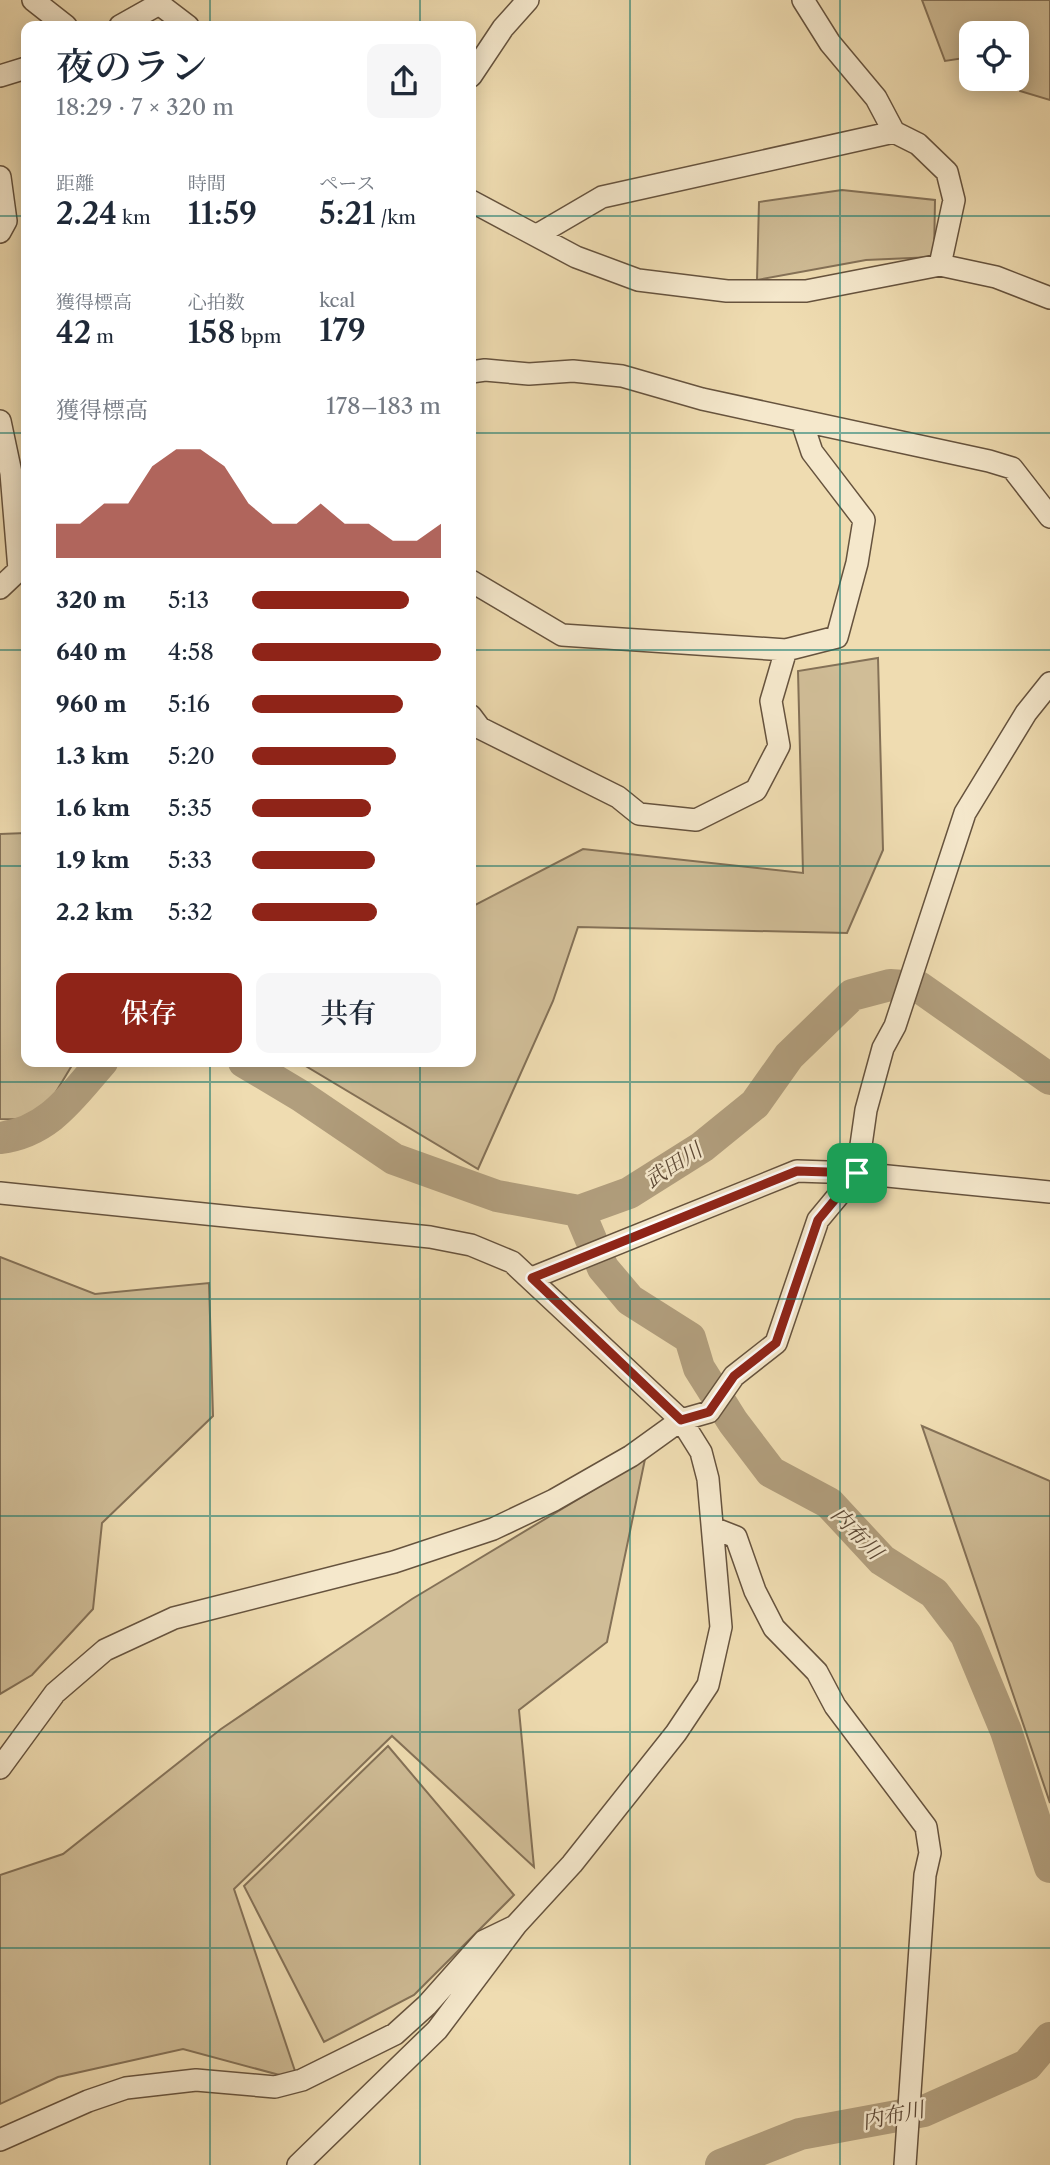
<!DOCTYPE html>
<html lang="ja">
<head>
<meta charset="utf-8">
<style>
  body { margin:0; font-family:"Libre Caslon Text","Noto Serif JP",serif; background:#f6f6f7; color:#1f2937; height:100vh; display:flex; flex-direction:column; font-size:26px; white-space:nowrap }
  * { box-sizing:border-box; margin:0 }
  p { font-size:23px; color:#747a83 }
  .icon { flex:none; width:38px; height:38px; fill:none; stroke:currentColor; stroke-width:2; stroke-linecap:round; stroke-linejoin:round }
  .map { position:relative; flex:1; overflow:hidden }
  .sheet { position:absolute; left:21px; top:21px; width:455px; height:1046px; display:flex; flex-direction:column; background:#fff; border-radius:14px; box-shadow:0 4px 18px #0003 }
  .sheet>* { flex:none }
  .buttons { position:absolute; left:959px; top:21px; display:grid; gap:14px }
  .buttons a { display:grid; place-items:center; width:70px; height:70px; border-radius:14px; background:#fff; box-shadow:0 4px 18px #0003; font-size:35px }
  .pin { position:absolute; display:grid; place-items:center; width:60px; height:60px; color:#fff; margin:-30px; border-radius:14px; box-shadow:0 4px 10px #0006 }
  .round { display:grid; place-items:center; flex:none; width:74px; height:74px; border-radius:14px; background:#f6f6f7 }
  .overview { display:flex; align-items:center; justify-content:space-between; height:119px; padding:0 35px }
  h1 { font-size:38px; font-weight:600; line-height:52px }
  .metrics { display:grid; grid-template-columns:repeat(3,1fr); gap:10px; height:119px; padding:7px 35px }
  .metrics div { display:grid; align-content:center }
  .metrics b { font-size:30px; font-weight:600 }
  .metrics small { font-size:19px; font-weight:400 }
  .metrics p { font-size:19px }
  .chart { height:196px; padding:14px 35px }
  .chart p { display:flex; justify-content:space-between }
  .chart svg { width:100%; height:126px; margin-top:7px; fill:#8f2418; opacity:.7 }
  .button { display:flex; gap:14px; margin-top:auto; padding:14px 35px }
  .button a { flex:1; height:80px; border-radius:14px; background:#8f2418; color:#fff; font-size:28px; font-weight:600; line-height:80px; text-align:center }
  .button a+a { background:#f6f6f7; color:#1f2937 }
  ul { padding:0 35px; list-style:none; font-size:23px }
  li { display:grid; grid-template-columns:112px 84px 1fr; align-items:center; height:52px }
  li i { height:18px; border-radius:9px; background:#8f2418 }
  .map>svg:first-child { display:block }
  .green { fill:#d0bd97; stroke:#847157; stroke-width:2 }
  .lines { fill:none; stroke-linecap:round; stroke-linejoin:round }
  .river { stroke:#b19e7d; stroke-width:32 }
  .minor-casing { stroke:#66533e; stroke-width:24 }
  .minor { stroke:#f5e8cc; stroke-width:21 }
  .route-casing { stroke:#fff; stroke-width:14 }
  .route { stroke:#8f2418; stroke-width:9 }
  .grid { fill:none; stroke:#0f766e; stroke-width:2; stroke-opacity:0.55 }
  .labels { text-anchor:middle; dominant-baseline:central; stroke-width:5; stroke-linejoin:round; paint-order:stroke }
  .water-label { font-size:21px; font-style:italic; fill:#5d4936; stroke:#f5e8cc }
</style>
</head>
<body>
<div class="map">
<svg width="1050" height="2165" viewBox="0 0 1050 2165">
  <rect width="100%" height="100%" fill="#efdcb1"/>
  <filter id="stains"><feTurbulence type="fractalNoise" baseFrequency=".00286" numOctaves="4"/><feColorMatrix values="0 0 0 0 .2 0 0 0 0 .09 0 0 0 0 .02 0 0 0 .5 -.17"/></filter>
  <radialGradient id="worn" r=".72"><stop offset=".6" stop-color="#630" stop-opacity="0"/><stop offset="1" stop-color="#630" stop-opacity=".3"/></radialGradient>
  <!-- green -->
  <path class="green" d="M922 0H1050V100L1020 91 1017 33H971V57L945 61Z
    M842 190 935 200 934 257 866 260 757 280 759 202Z
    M878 658 883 850 847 933 578 927 553 1001 478 1169 299 1062H471V907L583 849 803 873 798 671Z
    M26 833V1062H74L39 1120 0 1119V834Z
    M0 1257 95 1294 209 1283 213 1416 102 1523 93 1609 32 1675 0 1694Z
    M922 1426 1050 1481V1803Z
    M645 1459 607 1642 519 1710 534 1867 392 1736 234 1889 298 2080 183 2049 58 2077 0 2104V1875L63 1854 221 1729 412 1599Z
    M388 1746 514 1895 414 1995 324 2042 244 1886Z"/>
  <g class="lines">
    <!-- river -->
    <path class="river" d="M244 1062 301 1096 394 1159 497 1196 579 1211 629 1193 702 1147 755 1104 789 1056 852 995 890 985 919 987 1050 1079
      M0 1138C49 1132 72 1096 102 1062
      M579 1211 603 1268 630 1300 690 1338 699 1368 733 1422 771 1472 829 1503 882 1560 934 1593 966 1635 1006 1731 1050 1867
      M721 2165 800 2134 924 2111 1027 2065 1050 2038"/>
    <!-- minor casing -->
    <g class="minor-casing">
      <path id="minor" d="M33 0 66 26
        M803 0 830 43 876 98 894 132 918 144 947 172 954 200 940 265
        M159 4 188 26
        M120 26 159 4 161 0
        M0 76 26 68
        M471 76 503 28 528 0
        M0 177 6 221 0 232
        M471 201 576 257 638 280 727 291H806L940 265 996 277 1050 298
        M537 235 602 197 894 132
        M471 372 485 370 529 374 573 371 622 376 702 399 989 461 1012 468 1050 517
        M0 421 11 473 19 570 0 588
        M471 581 562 635 786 650
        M471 716 480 728 618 797 639 814 696 820 756 790 779 746 771 701 786 650 837 637 857 563 864 520 812 452 802 422
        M0 1193 430 1237 471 1245 512 1262 681 1420 701 1452 708 1479 721 1627 708 1685 676 1733 572 1864 516 1925 437 2030 298 2165
        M532 1278 797 1171 857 1173 1050 1192
        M713 1528 736 1537 755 1591 774 1628 817 1672 835 1706 926 1827 930 1853 925 1875 905 2165
        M0 1768 55 1693 105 1650 174 1618 394 1562 493 1529 554 1500 631 1456 681 1420 709 1412 734 1376 776 1343 818 1220 857 1173 866 1110 883 1048 895 1026 965 813 1026 713 1050 683
        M0 2140 88 2101 126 2088 196 2080 275 2087 302 2080 395 2034 427 2005 484 1941 513 1927"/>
    </g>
    <!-- minor -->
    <use href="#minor" class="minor"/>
  </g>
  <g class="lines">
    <!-- route casing -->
    <g class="route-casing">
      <path id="route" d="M797 1171 857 1173 818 1220 776 1343 734 1376 709 1412 681 1420 532 1278Z"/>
    </g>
    <!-- route -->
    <use href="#route" class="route"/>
  </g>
  <!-- grid -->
  <path class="grid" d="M210 0V26M420 0V26M630 0V2165M840 0V2165M0 216H26M471 216H1050M0 433H26M471 433H1050M0 650H26M471 650H1050M0 866H26M471 866H1050M210 1062V2165M420 1062V2165M0 1082H1050M0 1299H1050M0 1516H1050M0 1732H1050M0 1948H1050"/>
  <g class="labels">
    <!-- water labels -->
    <g class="water-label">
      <text transform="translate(673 1165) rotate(-33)">武田川</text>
      <text transform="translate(857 1533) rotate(46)">内布川</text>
      <text transform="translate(893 2115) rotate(-12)">内布川</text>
    </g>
  </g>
  <rect width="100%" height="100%" filter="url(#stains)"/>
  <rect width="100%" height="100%" fill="url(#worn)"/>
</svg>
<div class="buttons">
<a><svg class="icon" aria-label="locate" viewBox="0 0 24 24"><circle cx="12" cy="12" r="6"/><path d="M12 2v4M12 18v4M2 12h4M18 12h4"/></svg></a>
</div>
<div class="pin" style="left:857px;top:1173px;background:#1e9e55"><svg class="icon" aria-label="arrive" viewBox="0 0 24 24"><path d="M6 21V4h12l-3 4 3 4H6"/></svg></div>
<section class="sheet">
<div class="overview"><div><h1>夜のラン</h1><p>18:29 · 7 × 320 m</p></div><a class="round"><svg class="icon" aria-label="share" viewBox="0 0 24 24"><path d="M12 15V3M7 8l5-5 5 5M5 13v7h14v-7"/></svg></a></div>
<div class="metrics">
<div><p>距離</p><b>2.24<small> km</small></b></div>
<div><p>時間</p><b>11:59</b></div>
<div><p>ペース</p><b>5:21<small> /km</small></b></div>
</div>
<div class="metrics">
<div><p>獲得標高</p><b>42<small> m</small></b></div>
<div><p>心拍数</p><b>158<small> bpm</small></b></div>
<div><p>kcal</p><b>179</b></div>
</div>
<div class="chart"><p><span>獲得標高</span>178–183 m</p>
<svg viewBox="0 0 160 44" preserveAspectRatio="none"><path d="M0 44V32L10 32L20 25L30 25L40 12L50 6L60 6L70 12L80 25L90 32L100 32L110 25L120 32L130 32L140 38L150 38L160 32V44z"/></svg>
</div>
<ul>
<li><b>320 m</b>5:13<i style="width:83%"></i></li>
<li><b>640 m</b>4:58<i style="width:100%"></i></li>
<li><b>960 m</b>5:16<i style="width:80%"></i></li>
<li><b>1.3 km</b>5:20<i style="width:76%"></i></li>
<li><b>1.6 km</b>5:35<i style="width:63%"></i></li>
<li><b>1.9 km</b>5:33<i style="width:65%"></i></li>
<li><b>2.2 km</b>5:32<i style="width:66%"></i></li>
</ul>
<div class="button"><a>保存</a><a>共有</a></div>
</section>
</div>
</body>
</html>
